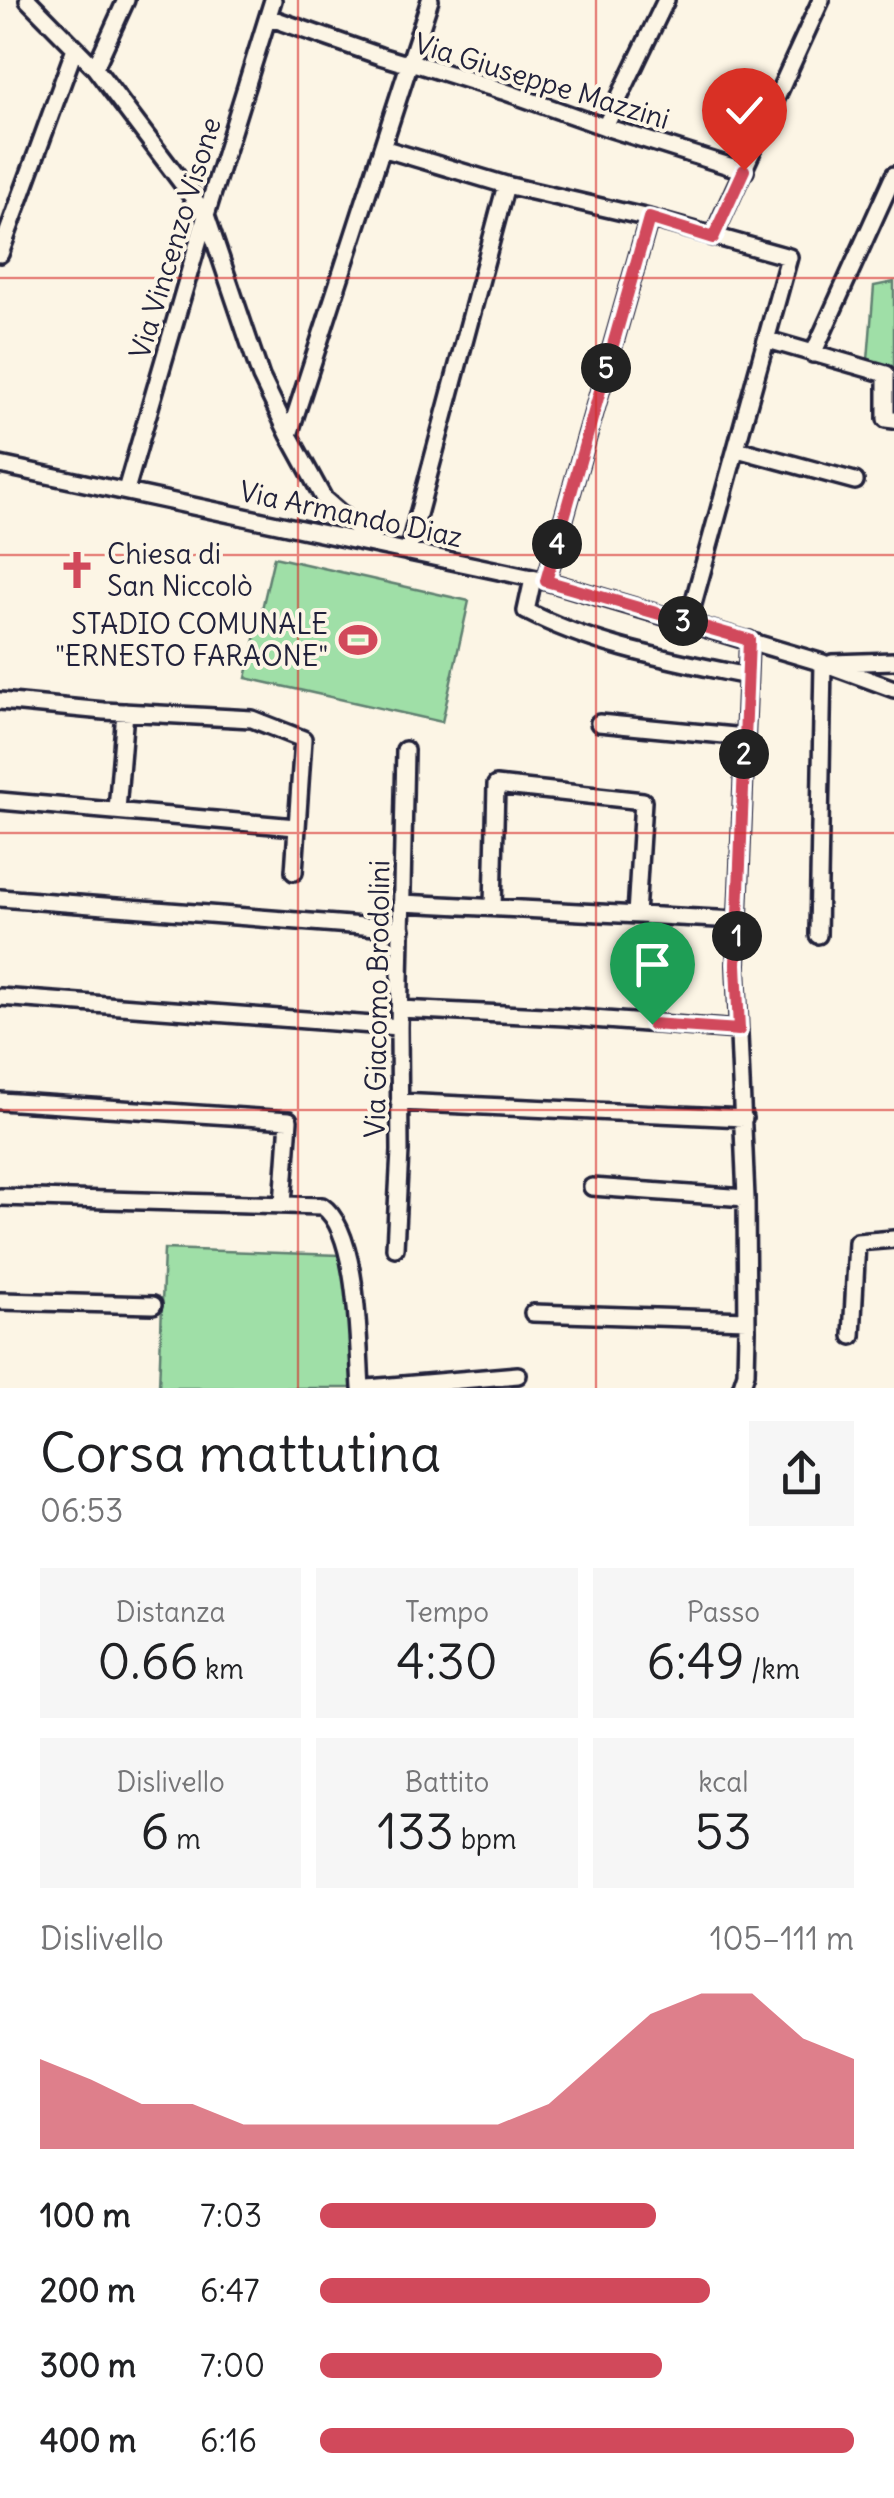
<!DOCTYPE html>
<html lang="it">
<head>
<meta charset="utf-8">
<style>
  body { margin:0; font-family:Delius,sans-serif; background:#f6f6f6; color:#202124; height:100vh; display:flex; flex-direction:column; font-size:38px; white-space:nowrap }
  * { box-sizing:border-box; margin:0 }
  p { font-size:32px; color:#757577 }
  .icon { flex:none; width:55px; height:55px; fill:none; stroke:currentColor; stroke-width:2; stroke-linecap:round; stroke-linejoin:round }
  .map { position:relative; height:1388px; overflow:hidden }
  .side { display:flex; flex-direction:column; background:#fff; flex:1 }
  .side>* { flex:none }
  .pin { position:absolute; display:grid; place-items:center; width:85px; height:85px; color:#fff; margin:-102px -42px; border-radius:50% 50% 50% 0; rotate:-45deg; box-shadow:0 0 10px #0007 }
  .pin .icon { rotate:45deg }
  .km { position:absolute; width:50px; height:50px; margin:-25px; border-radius:50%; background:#222; color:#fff; font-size:28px; line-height:50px; text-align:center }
  .round { display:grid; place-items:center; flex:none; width:105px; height:105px; border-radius:0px; background:#f6f6f6 }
  .summary { display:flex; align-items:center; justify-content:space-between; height:170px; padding:0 40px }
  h1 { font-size:55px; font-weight:600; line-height:75px }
  .metrics { display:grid; grid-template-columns:repeat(3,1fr); gap:15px; height:170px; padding:10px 40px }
  .metrics div { display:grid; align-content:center; border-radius:0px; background:#f6f6f6; text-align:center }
  .metrics b { font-size:50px; font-weight:600 }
  .metrics small { font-size:28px; font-weight:400 }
  .metrics p { font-size:28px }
  .chart { height:280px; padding:20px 40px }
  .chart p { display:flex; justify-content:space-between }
  .chart svg { width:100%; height:180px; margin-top:10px; fill:#d1495b; opacity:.7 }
  ul { padding:0 40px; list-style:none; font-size:32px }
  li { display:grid; grid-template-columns:160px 120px 1fr; align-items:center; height:75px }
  li i { height:25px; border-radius:12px; background:#d1495b }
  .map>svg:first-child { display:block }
  .green { fill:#9fdfa7; stroke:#608071; stroke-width:2.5 }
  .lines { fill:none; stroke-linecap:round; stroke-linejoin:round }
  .minor-casing { stroke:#22223b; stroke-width:22 }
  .minor { stroke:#fcf5e5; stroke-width:15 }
  .route-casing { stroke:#fff; stroke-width:20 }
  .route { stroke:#d1495b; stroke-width:12 }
  .grid { fill:none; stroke:#d62828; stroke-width:2.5; stroke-opacity:0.55 }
  .labels { text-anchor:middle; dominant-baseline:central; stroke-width:8; stroke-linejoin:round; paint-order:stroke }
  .street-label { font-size:28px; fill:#22223b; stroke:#fcf5e5 }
  .poi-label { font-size:28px; fill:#22223b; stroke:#fcf5e5; text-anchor:start }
</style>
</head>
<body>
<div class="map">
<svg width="894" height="1388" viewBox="0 0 894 1388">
  <rect width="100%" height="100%" fill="#fcf5e5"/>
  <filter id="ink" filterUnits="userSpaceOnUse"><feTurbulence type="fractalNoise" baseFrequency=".01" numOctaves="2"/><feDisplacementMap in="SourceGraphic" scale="20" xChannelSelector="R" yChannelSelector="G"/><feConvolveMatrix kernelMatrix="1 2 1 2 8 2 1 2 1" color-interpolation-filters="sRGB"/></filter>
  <g filter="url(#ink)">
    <!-- green -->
    <path class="green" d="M894 282V412H892L894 368 868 360 874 286Z
      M274 557 469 601 442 722 246 678Z
      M164 1249 340 1255 347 1297 353 1388H159Z"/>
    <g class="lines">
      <!-- minor casing -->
      <g class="minor-casing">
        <path id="minor" d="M28 0 95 68 206 215 261 377 289 435 324 499 373 542
          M268 17 380 56 400 62 417 64 503 91 605 127 745 171
          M95 68 126 0
          M605 127 666 0
          M382 148 506 185 649 218 789 257 688 622
          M713 237 821 0
          M0 254 75 48
          M768 340 886 374V419L894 420
          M813 354 894 175
          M289 435 430 0
          M737 449 855 481
          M0 465 546 581 823 663 894 689
          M126 490 206 215 273 0
          M408 552 506 185
          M533 579 526 611C596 647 671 660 747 676
          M546 581 649 218
          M832 663 894 661
          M0 701 104 711 252 719 303 739 294 872
          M599 723 745 737
          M0 801 296 827
          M117 810 125 712
          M0 898 402 929
          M402 903 737 920
          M493 907 496 785 643 801 636 915
          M818 935 823 663
          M0 997 399 1027
          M399 1009 565 1017 739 1030
          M0 1101 289 1120 283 1204
          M399 1102 744 1118
          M592 1187 746 1198
          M0 1197 322 1206C359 1231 358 1345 361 1388
          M395 1248 400 1151 399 1027 405 750
          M0 1301 153 1305
          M533 1313 747 1320
          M852 1336 857 1242 894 1239
          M368 1388 518 1375
          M741 1388 746 1373 747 1330 746 1198 736 965 749 640"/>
      </g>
      <!-- minor -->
      <use href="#minor" class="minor"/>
    </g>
  </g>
  <g class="lines" filter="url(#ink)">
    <!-- route casing -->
    <g class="route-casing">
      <path id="route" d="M652 1024 739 1030 736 964 749 640 546 581 649 218 713 238 744 170"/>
    </g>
    <!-- route -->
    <use href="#route" class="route"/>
  </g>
  <!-- grid -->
  <path class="grid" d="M298 0V1388M596 0V1388M0 278H894M0 555H894M0 833H894M0 1110H894"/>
  <!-- icons -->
  <defs>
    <g id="church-bare" transform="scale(3)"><path d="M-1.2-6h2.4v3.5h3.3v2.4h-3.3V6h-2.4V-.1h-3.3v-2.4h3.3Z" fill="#d1495b" stroke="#fcf5e5" stroke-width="2.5" paint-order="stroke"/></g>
    <g id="stadium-bare" transform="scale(3)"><path d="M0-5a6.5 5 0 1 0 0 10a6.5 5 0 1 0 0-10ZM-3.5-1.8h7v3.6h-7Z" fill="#d1495b" stroke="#fcf5e5" stroke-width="2.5" paint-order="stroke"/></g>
  </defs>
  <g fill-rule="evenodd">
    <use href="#church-bare" x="77" y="570"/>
    <use href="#stadium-bare" x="358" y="640"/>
  </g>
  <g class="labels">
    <!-- street labels -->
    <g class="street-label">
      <text transform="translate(542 81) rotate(17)">Via Giuseppe Mazzini</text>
      <text transform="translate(175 238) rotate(-73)">Via Vincenzo Visone</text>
      <text transform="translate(351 514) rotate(12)">Via Armando Diaz</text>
      <text transform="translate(377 999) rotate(-89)">Via Giacomo Brodolini</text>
    </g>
    <!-- poi labels -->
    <g class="poi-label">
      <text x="107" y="554">Chiesa di<tspan x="107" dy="32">San Niccolò</tspan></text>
      <text x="328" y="624" text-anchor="end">STADIO COMUNALE<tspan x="328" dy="32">"ERNESTO FARAONE"</tspan></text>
    </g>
  </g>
</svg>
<div class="pin" style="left:652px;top:1024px;background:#1e9e55"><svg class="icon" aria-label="arrive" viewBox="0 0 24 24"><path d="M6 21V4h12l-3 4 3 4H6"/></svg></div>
<div class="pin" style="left:744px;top:170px;background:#d93025"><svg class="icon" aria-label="check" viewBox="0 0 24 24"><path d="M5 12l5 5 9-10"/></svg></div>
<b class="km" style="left:737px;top:936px">1</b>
<b class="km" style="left:744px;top:754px">2</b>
<b class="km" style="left:683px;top:621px">3</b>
<b class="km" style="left:557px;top:544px">4</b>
<b class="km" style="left:606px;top:368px">5</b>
</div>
<section class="side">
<div class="summary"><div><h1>Corsa mattutina</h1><p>06:53</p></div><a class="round"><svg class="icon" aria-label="share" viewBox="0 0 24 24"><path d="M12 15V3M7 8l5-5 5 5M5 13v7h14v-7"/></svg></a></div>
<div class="metrics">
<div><p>Distanza</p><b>0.66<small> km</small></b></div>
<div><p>Tempo</p><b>4:30</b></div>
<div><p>Passo</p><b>6:49<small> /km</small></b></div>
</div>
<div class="metrics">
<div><p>Dislivello</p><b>6<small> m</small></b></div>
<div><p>Battito</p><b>133<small> bpm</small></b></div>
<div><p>kcal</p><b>53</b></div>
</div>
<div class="chart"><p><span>Dislivello</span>105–111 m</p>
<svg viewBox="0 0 160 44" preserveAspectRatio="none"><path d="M0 44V22L10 27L20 33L30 33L40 38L50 38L60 38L70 38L80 38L90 38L100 33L110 22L120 11L130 6L140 6L150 17L160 22V44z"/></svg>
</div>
<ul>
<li><b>100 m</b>7:03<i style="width:63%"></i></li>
<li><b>200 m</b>6:47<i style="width:73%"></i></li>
<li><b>300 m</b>7:00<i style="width:64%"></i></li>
<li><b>400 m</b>6:16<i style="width:100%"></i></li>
</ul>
</section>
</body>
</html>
